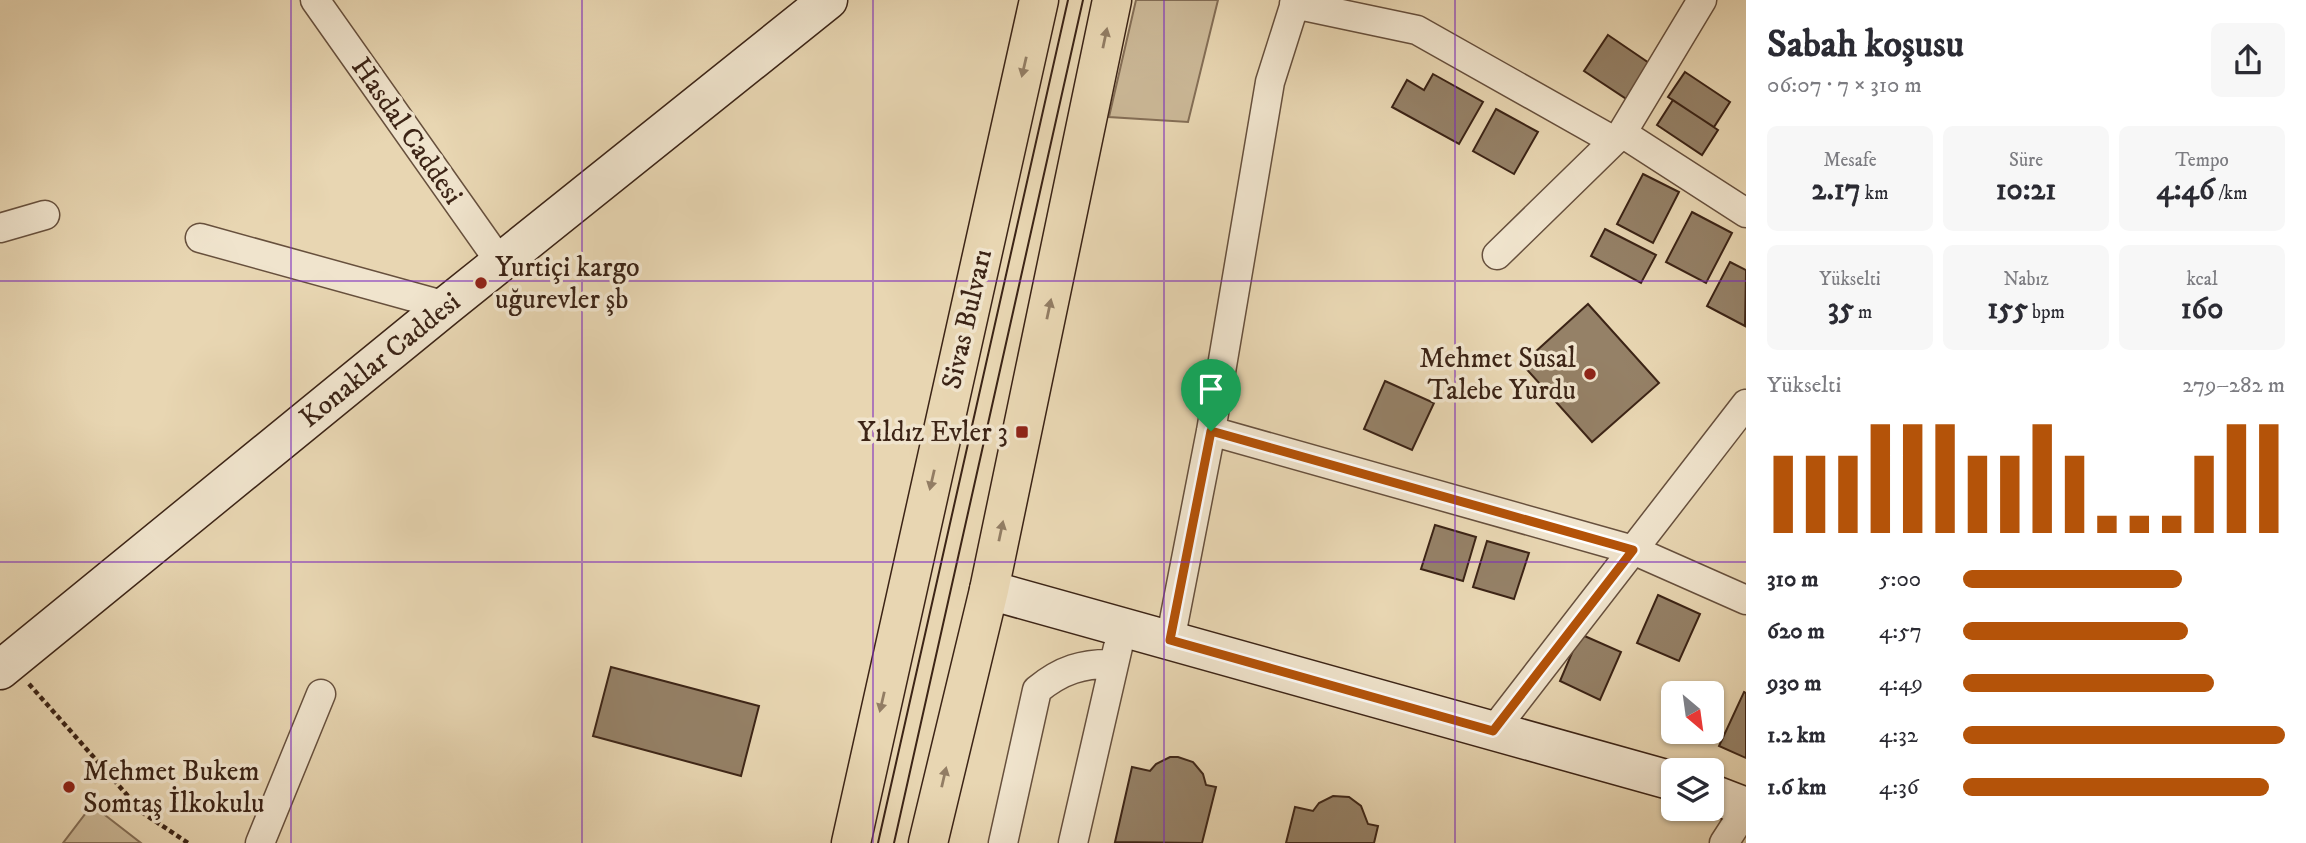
<!DOCTYPE html>
<html lang="tr">
<head>
<meta charset="utf-8">
<style>
  body { margin:0; font-family:"IM FELL DW Pica",serif; background:#f7f7f7; color:#2b2b33; height:100vh; display:flex; flex-direction:column; font-size:26px; white-space:nowrap }
  * { box-sizing:border-box; margin:0 }
  p { font-size:23px; color:#7c7c81 }
  .icon { flex:none; width:38px; height:38px; fill:none; stroke:currentColor; stroke-width:2; stroke-linecap:round; stroke-linejoin:round }
  .map { position:relative; flex:1; overflow:hidden }
  .sheet { display:flex; flex-direction:column; background:#fff; width:560px }
  .sheet>* { flex:none }
  .needle { width:46px; rotate:151deg }
  .fabs { position:absolute; left:1661px; top:681px; display:grid; gap:14px }
  .fabs a { display:grid; place-items:center; width:63px; height:63px; border-radius:10px; background:#fff; box-shadow:0 2px 5px #0004; font-size:35px }
  .pin { position:absolute; display:grid; place-items:center; width:60px; height:60px; color:#fff; margin:-72px -30px; border-radius:50% 50% 50% 0; rotate:-45deg; box-shadow:0 0 7px #0007 }
  .pin .icon { rotate:45deg }
  .round { display:grid; place-items:center; flex:none; width:74px; height:74px; border-radius:10px; background:#f7f7f7 }
  .overview { display:flex; align-items:center; justify-content:space-between; height:119px; padding:0 21px }
  h1 { font-size:38px; font-weight:800; line-height:52px }
  .stats { display:grid; grid-template-columns:repeat(3,1fr); gap:10px; height:119px; padding:7px 21px }
  .stats div { display:grid; align-content:center; border-radius:10px; background:#f7f7f7; text-align:center }
  .stats b { font-size:30px; font-weight:800 }
  .stats small { font-size:19px; font-weight:400 }
  .stats p { font-size:19px }
  .chart { height:196px; padding:14px 21px }
  .chart p { display:flex; justify-content:space-between }
  .chart svg { width:100%; height:126px; margin-top:7px; stroke:#b45309; stroke-width:6 }
  ul { padding:0 21px; list-style:none; font-size:23px }
  li { display:grid; grid-template-columns:112px 84px 1fr; align-items:center; height:52px }
  li i { height:18px; border-radius:9px; background:#b45309 }
  main { display:flex; flex:1; min-height:0 }
  .map>svg:first-child { display:block }
  .green { fill:#cbb897; stroke:#846e56; stroke-width:2 }
  .building { fill:#958167; stroke:#3c2416; stroke-width:2 }
  .lines { fill:none; stroke-linecap:round; stroke-linejoin:round }
  .street-casing { stroke:#67503d; stroke-width:31 }
  .secondary-casing { stroke:#3c2416; stroke-width:41 }
  .highway-casing { stroke:#3c2416; stroke-width:41 }
  .path { stroke:#3c2416; stroke-width:4.5; stroke-dasharray:5 3.5; stroke-linecap:butt }
  .street { stroke:#f0e4cd; stroke-width:28 }
  .secondary { stroke:#f0e4cd; stroke-width:38 }
  .highway { stroke:#e8d6b2; stroke-width:38 }
  .tram { stroke:#3c2416; stroke-width:2 }
  .oneway { fill:#927d64 }
  .route-casing { stroke:#fff; stroke-width:14 }
  .route { stroke:#b45309; stroke-width:9 }
  .grid { fill:none; stroke:#7b2cbf; stroke-width:2; stroke-opacity:0.55 }
  .poi-dot { fill:#8f2418; stroke:#f0e4cd; stroke-width:2.5 }
  .labels { text-anchor:middle; dominant-baseline:central; stroke-width:7; stroke-linejoin:round; paint-order:stroke }
  .street-label { font-size:28px; fill:#3c2416; stroke:#f0e4cd }
  .poi-label { font-size:28px; fill:#3c2416; stroke:#f0e4cd; text-anchor:start }
</style>
</head>
<body>
<main>
<div class="map">
<svg width="1746" height="843" viewBox="0 0 1746 843">
  <rect width="100%" height="100%" fill="#e8d6b2"/>
  <filter id="stains"><feTurbulence type="fractalNoise" baseFrequency=".00286" numOctaves="4"/><feColorMatrix values="0 0 0 0 .2 0 0 0 0 .09 0 0 0 0 .02 0 0 0 .5 -.17"/></filter>
  <radialGradient id="worn" r=".72"><stop offset=".6" stop-color="#630" stop-opacity="0"/><stop offset="1" stop-color="#630" stop-opacity=".3"/></radialGradient>
  <!-- green -->
  <path class="green" d="M1136 0H1218L1188 122 1109 117Z
    M92 805 141 843H63Z"/>
  <!-- building -->
  <path class="building" d="M1608 35 1652 65 1628 100 1584 71Z
    M1685 72 1730 102 1714 127 1668 97Z
    M1433 74 1483 102 1459 144 1392 107 1407 80 1424 90Z
    M1673 100 1718 130 1702 155 1657 125Z
    M1496 109 1538 132 1514 174 1473 151Z
    M1643 174 1679 192 1653 243 1617 224Z
    M1692 212 1732 233 1706 283 1666 262Z
    M1605 229 1656 255 1641 283 1591 256Z
    M1730 262 1746 270 1745 326 1707 306Z
    M1588 304 1659 383 1592 442 1522 364Z
    M1385 381 1434 403 1412 450 1364 429Z
    M1435 525 1476 537 1463 581 1421 569Z
    M1487 541 1529 553 1514 599 1473 587Z
    M1658 595 1700 614 1679 661 1637 643Z
    M1580 634 1621 652 1600 700 1560 681Z
    M611 667 759 706 741 776 593 736Z
    M1744 692 1746 693V758L1719 746Z
    M1170 757H1178L1193 762 1203 774 1206 785 1216 787 1202 843 1115 842 1132 767 1150 771 1156 764Z
    M1333 796 1349 797 1361 806 1368 824 1378 826 1374 843H1286L1295 807 1313 811 1319 803Z"/>
  <g class="lines">
    <!-- street casing -->
    <g class="street-casing">
      <path id="street" d="M315 0 500 262
        M1294 4 1417 30 1614 141
        M1622 133 1746 213
        M0 228 45 215
        M200 238 446 306
        M1497 255 1622 133 1702 0
        M1211 431 1633 550 1746 600
        M1170 641 1211 431 1270 82 1296 0
        M1493 731 1746 404
        M260 843 321 694
        M1003 843 1037 690C1061 670 1083 663 1114 664
        M1073 843 1118 647
        M1724 843 1746 809"/>
    </g>
    <!-- secondary casing -->
    <g class="secondary-casing">
      <path id="secondary" d="M989 590 1673 781
        M0 670 446 306 828 0
        M1712 794 1746 807"/>
    </g>
    <!-- highway casing -->
    <g class="highway-casing">
      <path id="highway" d="M851 843 1039 0
        M928 843 989 590 1112 0"/>
    </g>
    <!-- path -->
    <path class="path" d="M29 684 143 813 188 843"/>
    <!-- street -->
    <use href="#street" class="street"/>
    <!-- secondary -->
    <use href="#secondary" class="secondary"/>
    <!-- highway -->
    <use href="#highway" class="highway"/>
    <!-- tram -->
    <path class="tram" d="M878 843 1068 0
      M894 843 1083 0"/>
  </g>
  <!-- one-way arrows -->
  <defs><path id="oneway-solid" d="M-6-.8H1V-3.2L6.5 0L1 3.2V.8H-6Z" transform="scale(1.75)"/></defs>
  <g class="oneway">
    <use href="#oneway-solid" transform="translate(1105 38) rotate(-78)"/>
    <use href="#oneway-solid" transform="translate(1024 67) rotate(103)"/>
    <use href="#oneway-solid" transform="translate(1049 309) rotate(-78)"/>
    <use href="#oneway-solid" transform="translate(932 480) rotate(103)"/>
    <use href="#oneway-solid" transform="translate(1001 531) rotate(-78)"/>
    <use href="#oneway-solid" transform="translate(882 702) rotate(103)"/>
    <use href="#oneway-solid" transform="translate(944 777) rotate(-77)"/>
  </g>
  <g class="lines">
    <!-- route casing -->
    <g class="route-casing">
      <path id="route" d="M1211 431 1633 550 1493 731 1170 640Z"/>
    </g>
    <!-- route -->
    <use href="#route" class="route"/>
  </g>
  <!-- grid -->
  <path class="grid" d="M291 0V843M582 0V843M873 0V843M1164 0V843M1455 0V843M0 281H1746M0 562H1746"/>
  <!-- markers -->
  <g class="poi-dot">
    <circle cx="481" cy="283" r="7"/>
    <circle cx="1590" cy="374" r="7"/>
    <rect x="1015" y="425" width="14" height="14" rx="3.5"/>
    <circle cx="69" cy="787" r="7"/>
  </g>
  <g class="labels">
    <!-- street labels -->
    <g class="street-label">
      <text transform="translate(407 131) rotate(55)">Hasdal Caddesi</text>
      <text transform="translate(967 319) rotate(-77)">Sivas Bulvarı</text>
      <text transform="translate(380 360) rotate(-39)">Konaklar Caddesi</text>
    </g>
    <!-- poi labels -->
    <g class="poi-label">
      <text x="495" y="267">Yurtiçi kargo<tspan x="495" dy="32">uğurevler şb</tspan></text>
      <text x="1576" y="358" text-anchor="end">Mehmet Susal<tspan x="1576" dy="32">Talebe Yurdu</tspan></text>
      <text x="1008" y="432" text-anchor="end">Yıldız Evler 3</text>
      <text x="83" y="771">Mehmet Bukem<tspan x="83" dy="32">Somtaş İlkokulu</tspan></text>
    </g>
  </g>
  <rect width="100%" height="100%" filter="url(#stains)"/>
  <rect width="100%" height="100%" fill="url(#worn)"/>
</svg>
<div class="fabs">
<a><svg class="needle" viewBox="-14 -14 28 28"><path d="M0-13l5 13h-10z" fill="#e53935"/><path d="M0 13l5-13h-10z" fill="#7c7c81"/></svg></a>
<a><svg class="icon" aria-label="layers" viewBox="0 0 24 24"><path d="M12 4l9 5-9 5-9-5zM3 14l9 5 9-5"/></svg></a>
</div>
<div class="pin" style="left:1211px;top:431px;background:#1e9e55"><svg class="icon" aria-label="arrive" viewBox="0 0 24 24"><path d="M6 21V4h12l-3 4 3 4H6"/></svg></div>
</div>
<section class="sheet">
<div class="overview"><div><h1>Sabah koşusu</h1><p>06:07 · 7 × 310 m</p></div><a class="round"><svg class="icon" aria-label="share" viewBox="0 0 24 24"><path d="M12 15V3M7 8l5-5 5 5M5 13v7h14v-7"/></svg></a></div>
<div class="stats">
<div><p>Mesafe</p><b>2.17<small> km</small></b></div>
<div><p>Süre</p><b>10:21</b></div>
<div><p>Tempo</p><b>4:46<small> /km</small></b></div>
</div>
<div class="stats">
<div><p>Yükselti</p><b>35<small> m</small></b></div>
<div><p>Nabız</p><b>155<small> bpm</small></b></div>
<div><p>kcal</p><b>160</b></div>
</div>
<div class="chart"><p><span>Yükselti</span>279–282 m</p>
<svg viewBox="0 0 160 44" preserveAspectRatio="none"><path d="M5 44V17M15 44V17M25 44V17M35 44V6M45 44V6M55 44V6M65 44V17M75 44V17M85 44V6M95 44V17M105 44V38M115 44V38M125 44V38M135 44V17M145 44V6M155 44V6"/></svg>
</div>
<ul>
<li><b>310 m</b>5:00<i style="width:68%"></i></li>
<li><b>620 m</b>4:57<i style="width:70%"></i></li>
<li><b>930 m</b>4:49<i style="width:78%"></i></li>
<li><b>1.2 km</b>4:32<i style="width:100%"></i></li>
<li><b>1.6 km</b>4:36<i style="width:95%"></i></li>
</ul>
</section>
</main>
</body>
</html>
